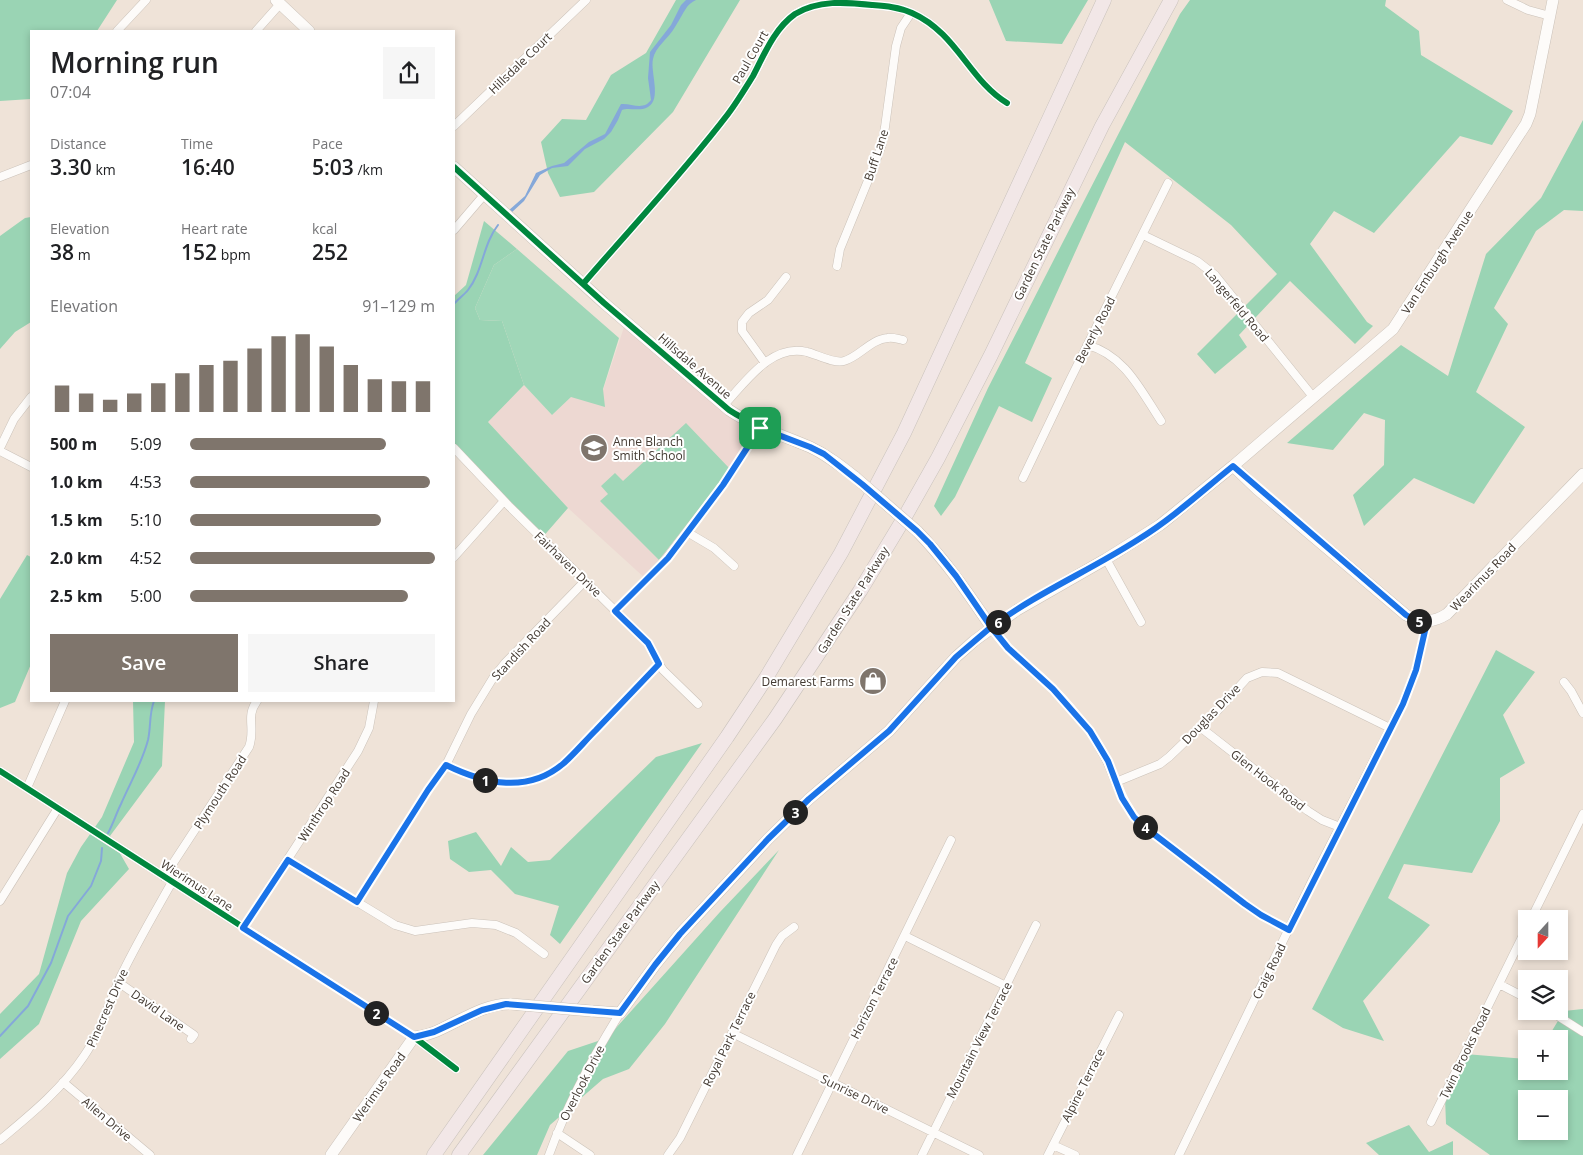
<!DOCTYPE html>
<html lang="en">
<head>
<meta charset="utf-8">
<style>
  body { margin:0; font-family:"Open Sans",sans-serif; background:#f6f6f6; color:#202124; height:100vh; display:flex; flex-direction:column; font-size:19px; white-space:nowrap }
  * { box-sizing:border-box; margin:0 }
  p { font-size:16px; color:#757577 }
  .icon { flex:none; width:28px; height:28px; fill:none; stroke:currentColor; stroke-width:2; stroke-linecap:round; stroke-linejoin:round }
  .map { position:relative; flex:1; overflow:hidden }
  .panel { position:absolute; left:30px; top:30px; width:425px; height:672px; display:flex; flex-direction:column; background:#fff; border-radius:0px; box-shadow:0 2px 8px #0003 }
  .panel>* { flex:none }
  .needle { width:32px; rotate:201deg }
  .controls { position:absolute; left:1518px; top:910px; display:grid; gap:10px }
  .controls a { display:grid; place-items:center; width:50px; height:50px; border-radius:0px; background:#fff; box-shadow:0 2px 8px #0003; font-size:25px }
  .pin { position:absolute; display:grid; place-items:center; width:42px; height:42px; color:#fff; margin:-21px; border-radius:10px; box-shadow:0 2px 8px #0006 }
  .km { position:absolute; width:25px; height:25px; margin:-12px; border-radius:50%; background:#222; color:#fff; font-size:14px; line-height:25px; text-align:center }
  .round { display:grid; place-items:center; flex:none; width:52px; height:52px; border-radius:0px; background:#f6f6f6 }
  .summary { display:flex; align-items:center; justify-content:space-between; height:85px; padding:0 20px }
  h1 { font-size:28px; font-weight:600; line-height:38px }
  .figures { display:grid; grid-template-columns:repeat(3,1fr); gap:8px; height:85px; padding:5px 20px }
  .figures div { display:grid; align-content:center }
  .figures b { font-size:21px; font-weight:600 }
  .figures small { font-size:14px; font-weight:400 }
  .figures p { font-size:14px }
  .chart { height:140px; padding:10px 20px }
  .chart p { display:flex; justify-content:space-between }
  .chart svg { width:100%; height:90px; margin-top:5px; stroke:#7f756c; stroke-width:6 }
  .cta { display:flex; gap:10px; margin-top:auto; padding:10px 20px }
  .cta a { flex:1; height:58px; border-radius:0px; background:#7f756c; color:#fff; font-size:20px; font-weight:600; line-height:58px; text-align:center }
  .cta a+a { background:#f6f6f6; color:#202124 }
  ul { padding:0 20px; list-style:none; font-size:16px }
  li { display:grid; grid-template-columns:80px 60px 1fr; align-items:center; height:38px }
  li i { height:12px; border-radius:6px; background:#7f756c }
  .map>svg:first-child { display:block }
  .education { fill:#edd8d2 }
  .green { fill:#a0d7b8 }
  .forest { fill:#9ad4b4; fill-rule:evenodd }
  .water { fill:#85a8d9 }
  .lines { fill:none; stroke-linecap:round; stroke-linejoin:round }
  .stream { stroke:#85a8d9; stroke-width:2 }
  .street-casing { stroke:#cbc2b9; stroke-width:9 }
  .secondary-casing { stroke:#cbc2b9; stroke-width:12 }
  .highway-casing { stroke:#c9c2bc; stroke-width:15 }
  .street { stroke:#fdfbf9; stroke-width:8 }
  .secondary { stroke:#fdfbf9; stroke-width:11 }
  .highway { stroke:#f2e7e7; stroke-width:14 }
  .secondary-bridge-casing { stroke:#cbc2b9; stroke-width:12; stroke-linecap:butt }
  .secondary-bridge { stroke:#fdfbf9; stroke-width:11 }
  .cycleway-casing { stroke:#fff; stroke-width:9 }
  .cycleway { stroke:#00873e; stroke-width:6 }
  .route-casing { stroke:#fff; stroke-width:10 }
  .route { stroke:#1a73e8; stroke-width:6 }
  .labels { text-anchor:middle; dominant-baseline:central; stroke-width:4; stroke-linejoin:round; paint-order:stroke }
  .street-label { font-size:12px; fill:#433a32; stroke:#fff }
  .poi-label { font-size:12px; fill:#433a32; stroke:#fff; text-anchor:start }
</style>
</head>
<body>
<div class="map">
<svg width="1583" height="1155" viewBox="0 0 1583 1155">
  <rect width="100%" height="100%" fill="#efe3d8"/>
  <!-- education -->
  <path class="education" d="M626 321 729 410 760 428 739 463 647 580 568 508 488 422 524 385 552 415 571 397 603 390Z"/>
  <!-- green -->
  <path class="green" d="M517 249 619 338 603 389 605 407 571 397 552 415 524 385 502 321 480 320 475 308 494 265Z
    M686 423 730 469 659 560 600 501 608 494 601 486 615 473 623 481Z"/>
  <!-- forest -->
  <path class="forest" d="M0 0H117L97 31H31V99L0 101Z
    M676 0H740L673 112 594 192 560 197 548 173 541 142 562 119 586 120 611 75 646 53Z
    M989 0H1088L1062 44 1006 41Z
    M1190 0H1386L1385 6 1419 31 1421 55 1513 111 1492 145 1460 136 1374 233 1334 211 1310 244 1367 322 1373 326 1355 344 1290 281 1239 335 1247 347 1215 374 1197 354 1277 274 1231 225 1125 142 1025 363 1052 378 1032 422 999 406 955 497 941 516 934 506 988 388 1180 14Z
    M1583 120V211L1564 210 1536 231 1494 308 1508 324 1476 392 1525 427 1474 504 1414 478 1364 526 1353 495 1384 465 1385 420 1364 413 1333 450 1287 443 1401 345 1448 376 1486 254 1541 198Z
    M31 217V322L15 332 0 349V236L25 218Z
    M484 221 517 249 494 265 475 308 480 320 502 321 524 385 488 422 568 508 541 539 454 451V296L466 285Z
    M27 555 31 557V664L15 702 0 708V599Z
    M1496 650 1535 672 1503 715 1525 763 1500 778V821L1472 873 1404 864 1388 898 1430 925 1363 1001 1384 1041 1343 1028 1312 1009Z
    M133 701H165L162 766 110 836 129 869 81 921 39 1024 0 1059V1014L39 974 67 873 81 847 102 817 134 742Z
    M702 743 560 944 550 935 559 906 515 894 491 870 469 872 450 859 448 841 476 832 501 866 511 847 528 862 550 860 656 757Z
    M779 850 665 1024 629 1069 603 1079 550 1125 537 1155H483L568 1051 607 1038 720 912Z
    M1583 1009V1155H1490L1446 1124 1445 1097 1465 1054 1526 1059V1071H1559V1039H1547L1564 1011ZM1526 1099H1559V1131H1526Z
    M1409 1125 1429 1152 1453 1141V1155H1379L1366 1143Z"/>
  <!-- water -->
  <path class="water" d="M686 0H696C692 2 689 4 687 7 682 14 679 21 675 27 669 38 655 47 653 59 650 72 662 99 648 107 639 112 629 107 622 110L618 120 611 132 604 139 585 149 568 166 552 168 540 175 524 201 511 213 508 211 525 196 536 173 552 166 564 163 589 142 605 134 621 104C632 103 643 111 651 100L648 78 650 52 671 25 681 5Z"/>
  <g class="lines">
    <!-- stream -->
    <path class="stream" d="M454 304C458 299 464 295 468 290 483 271 483 244 498 225
      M108 833C113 824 116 814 121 804 130 783 142 763 148 740 151 727 149 714 154 701
      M0 1036 28 1006 51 963 68 916 91 886 101 861 102 848"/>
    <!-- street casing -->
    <g class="street-casing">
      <path id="street" d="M1507 0 1528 10 1550 16
        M117 31 146 0
        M256 31 280 4
        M454 126 586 0
        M0 177 31 165
        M454 230 484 195
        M1143 235 1197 261 1215 275 1314 398
        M837 266 840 249 876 161 882 144 885 127 896 46 901 28 911 13
        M583 284C631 228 683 173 728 114 737 102 745 89 753 76 764 55 774 29 795 14 818 0 845 2 872 5 885 6 899 7 912 13 957 33 969 80 1007 103
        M1087 345C1125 355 1141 391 1161 421
        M765 363 742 331V322L749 313 768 300 786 277
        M724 405C745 383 771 343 807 352 816 354 834 364 844 361 859 357 871 339 888 338 892 337 898 339 903 340
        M0 448 14 419 31 397
        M454 448 509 506 648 643 657 661 663 670 698 704
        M0 451 31 467
        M1023 478 1069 382 1168 183
        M687 532 714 548 734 566
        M454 557 504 501
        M1106 559 1141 622
        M615 611 667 558 723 485 760 428
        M991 627 1008 648 1053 689 1090 731 1107 761 1122 798 1134 817 1142 825 1245 904 1261 915 1289 930
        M1564 682 1571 691 1583 713
        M1200 727 1308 811 1322 820 1340 827
        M446 765C485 784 528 794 564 763 575 753 585 741 596 730 617 708 638 686 659 664
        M0 771 414 1037 456 1069
        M1116 782 1160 764 1169 757 1218 710 1247 678 1262 672 1278 673 1390 728
        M27 788 65 701
        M288 860 395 925 415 931 472 923 496 925 516 933 544 954
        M164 877 249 747C256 728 245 717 257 701
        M0 901 58 808
        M357 902 428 790 446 765 471 714 493 678 505 663 585 581
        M1531 919 1583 814
        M243 928 358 751 369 728 374 701
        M905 936 1006 986
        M118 982 194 1035 191 1039
        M1499 984 1526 998
        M1550 1011 1583 1032
        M732 1033 979 1155
        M63 1082 150 1155
        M1431 1122 1526 929
        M557 1133 590 1155
        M0 1140C30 1115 62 1089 84 1056 100 1033 108 1006 119 980 135 946 154 914 172 882
        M1053 1145 1075 1155
        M549 1155C567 1105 592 1058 620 1013
        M668 1155 680 1138 776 945 782 936 794 927
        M797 1155 951 840
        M922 1155 1036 925
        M1048 1155 1119 1015
        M1179 1155 1312 881 1403 703 1416 670 1427 621"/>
    </g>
    <!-- secondary casing -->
    <g class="secondary-casing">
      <path id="secondary" d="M276 0 309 31
        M454 167 604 303 729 410C754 427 783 435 810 447 827 455 841 466 855 477
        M1233 466 1257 489 1406 615C1421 623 1433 623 1447 614L1583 474
        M917 531C946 561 968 593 991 627
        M591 1011 620 1013 655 965 680 934 768 839 809 799 889 731 956 657 974 641 1017 610 1106 559 1160 525 1233 466 1393 329 1526 124 1530 114 1553 0
        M331 1155 414 1037C422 1036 430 1034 437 1031 460 1021 485 1003 511 1004"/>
    </g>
    <!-- highway casing -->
    <g class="highway-casing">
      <path id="highway" d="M434 1155 727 737 766 678 841 553 904 433 1104 0
        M459 1155 775 719 860 591 903 520 938 458 991 355 1102 126 1171 0"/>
    </g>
    <!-- street -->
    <use href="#street" class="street"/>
    <!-- secondary -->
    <use href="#secondary" class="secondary"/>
    <!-- highway -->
    <use href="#highway" class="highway"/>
    <!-- secondary-bridge casing -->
    <g class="secondary-bridge-casing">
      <path id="secondary-bridge" d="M855 477 917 531
        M511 1004 591 1011"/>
    </g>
    <!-- secondary-bridge -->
    <use href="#secondary-bridge" class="secondary-bridge"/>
    <!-- cycleway casing -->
    <g class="cycleway-casing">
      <path id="cycleway" d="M454 167 604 303 729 410C762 432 802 439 834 461 852 474 868 488 884 503 904 520 924 537 941 558 965 586 982 619 1006 646 1017 659 1031 668 1043 679 1056 691 1068 704 1079 718 1091 731 1100 746 1108 762 1119 786 1123 806 1142 825L1245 904 1261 915 1289 930
        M583 284C631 228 683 173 728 114 737 102 745 89 753 76 764 55 774 29 795 14 818 0 845 2 872 5 885 6 899 7 912 13 957 33 969 80 1007 103
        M0 771 414 1037 456 1069"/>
    </g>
    <!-- cycleway -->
    <use href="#cycleway" class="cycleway"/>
  </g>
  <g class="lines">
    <!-- route casing -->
    <g class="route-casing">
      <path id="route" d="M760 428 723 485 668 558 615 611 648 643 659 664C638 686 617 708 596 730 585 741 575 753 564 763 528 794 485 784 446 765L428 790 357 902 288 860 243 928 414 1037 434 1032 482 1010 506 1004 620 1013 655 965 680 934 768 839 809 799 889 731 956 657 991 627 1008 648 1053 689 1090 731 1108 761 1122 798 1134 817 1142 825 1245 904 1261 915 1289 930 1403 704 1416 670 1427 622 1413 619 1406 615 1233 466C1202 491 1173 518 1139 539 1091 570 1037 593 991 627L956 576 930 544 917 531 862 484 824 454 810 447 760 428"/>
    </g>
    <!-- route -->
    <use href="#route" class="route"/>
  </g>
  <!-- icons -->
  <defs>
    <g id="school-disc" transform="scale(1.4375)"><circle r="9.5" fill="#7f756c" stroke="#fff"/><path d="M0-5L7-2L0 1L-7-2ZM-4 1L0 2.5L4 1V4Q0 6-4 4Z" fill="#fff"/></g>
    <g id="shop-disc" transform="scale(1.4375)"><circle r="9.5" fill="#7f756c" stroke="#fff"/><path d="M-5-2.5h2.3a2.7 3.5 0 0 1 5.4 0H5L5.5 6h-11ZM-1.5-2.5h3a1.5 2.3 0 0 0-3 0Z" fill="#fff"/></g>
  </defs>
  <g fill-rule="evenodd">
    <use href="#school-disc" x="594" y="448"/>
    <use href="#shop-disc" x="873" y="681"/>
  </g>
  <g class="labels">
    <!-- street labels -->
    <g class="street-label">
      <text transform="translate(750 57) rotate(-60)">Paul Court</text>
      <text transform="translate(520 63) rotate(-44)">Hillsdale Court</text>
      <text transform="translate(876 155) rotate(-72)">Buff Lane</text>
      <text transform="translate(1044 244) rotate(-64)">Garden State Parkway</text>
      <text transform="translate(1437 262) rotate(-57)">Van Emburgh Avenue</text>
      <text transform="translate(1237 305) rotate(50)">Langerfeld Road</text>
      <text transform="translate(1095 330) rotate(-63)">Beverly Road</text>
      <text transform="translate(695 366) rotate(41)">Hillsdale Avenue</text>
      <text transform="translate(568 564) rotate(44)">Fairhaven Drive</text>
      <text transform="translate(1483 577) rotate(-46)">Wearimus Road</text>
      <text transform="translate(853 600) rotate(-58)">Garden State Parkway</text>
      <text transform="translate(521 649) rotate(-47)">Standish Road</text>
      <text transform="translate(1211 714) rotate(-46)">Douglas Drive</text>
      <text transform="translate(1268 780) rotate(38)">Glen Hook Road</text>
      <text transform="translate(220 792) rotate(-57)">Plymouth Road</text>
      <text transform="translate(324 805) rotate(-57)">Winthrop Road</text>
      <text transform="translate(197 885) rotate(33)">Wierimus Lane</text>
      <text transform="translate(620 932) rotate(-54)">Garden State Parkway</text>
      <text transform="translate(1269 971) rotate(-64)">Craig Road</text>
      <text transform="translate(874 998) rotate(-63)">Horizon Terrace</text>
      <text transform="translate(107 1008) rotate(-66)">Pinecrest Drive</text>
      <text transform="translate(158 1010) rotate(35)">David Lane</text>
      <text transform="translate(729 1039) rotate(-64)">Royal Park Terrace</text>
      <text transform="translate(979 1040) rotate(-63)">Mountain View Terrace</text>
      <text transform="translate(1465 1053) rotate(-64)">Twin Brooks Road</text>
      <text transform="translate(582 1083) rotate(-63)">Overlook Drive</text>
      <text transform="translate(1083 1085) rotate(-63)">Alpine Terrace</text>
      <text transform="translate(379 1087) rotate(-55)">Werimus Road</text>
      <text transform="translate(855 1094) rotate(26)">Sunrise Drive</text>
      <text transform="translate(107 1119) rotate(40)">Allen Drive</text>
    </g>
    <!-- poi labels -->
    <g class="poi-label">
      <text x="613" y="441">Anne Blanch<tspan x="613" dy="14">Smith School</tspan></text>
      <text x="854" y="681" text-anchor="end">Demarest Farms</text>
    </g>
  </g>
</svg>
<div class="controls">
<a><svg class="needle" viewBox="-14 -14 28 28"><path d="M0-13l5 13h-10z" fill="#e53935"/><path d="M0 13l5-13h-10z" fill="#757577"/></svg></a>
<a><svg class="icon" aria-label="layers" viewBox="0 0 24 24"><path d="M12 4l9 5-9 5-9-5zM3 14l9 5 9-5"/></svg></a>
<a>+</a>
<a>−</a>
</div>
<div class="pin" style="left:760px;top:428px;background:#1e9e55"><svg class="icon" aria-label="arrive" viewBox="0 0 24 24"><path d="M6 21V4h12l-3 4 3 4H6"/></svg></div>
<b class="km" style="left:485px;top:780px">1</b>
<b class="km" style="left:376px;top:1013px">2</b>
<b class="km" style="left:795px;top:812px">3</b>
<b class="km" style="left:1145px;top:827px">4</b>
<b class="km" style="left:1419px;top:621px">5</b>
<b class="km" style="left:998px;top:622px">6</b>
<section class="panel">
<div class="summary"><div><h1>Morning run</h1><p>07:04</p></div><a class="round"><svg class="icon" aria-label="share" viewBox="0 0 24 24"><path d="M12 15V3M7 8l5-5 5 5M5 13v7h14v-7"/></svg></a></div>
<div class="figures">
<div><p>Distance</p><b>3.30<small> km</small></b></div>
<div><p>Time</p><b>16:40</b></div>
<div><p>Pace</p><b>5:03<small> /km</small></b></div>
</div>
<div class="figures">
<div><p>Elevation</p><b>38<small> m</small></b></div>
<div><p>Heart rate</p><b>152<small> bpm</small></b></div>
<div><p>kcal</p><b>252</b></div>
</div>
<div class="chart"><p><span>Elevation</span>91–129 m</p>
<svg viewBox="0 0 160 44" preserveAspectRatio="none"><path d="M5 44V31M15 44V35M25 44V38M35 44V35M45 44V30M55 44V25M65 44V21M75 44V19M85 44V13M95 44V7M105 44V6M115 44V12M125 44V21M135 44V28M145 44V29M155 44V29"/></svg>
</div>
<ul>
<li><b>500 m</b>5:09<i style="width:80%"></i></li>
<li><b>1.0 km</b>4:53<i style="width:98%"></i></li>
<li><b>1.5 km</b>5:10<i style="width:78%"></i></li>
<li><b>2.0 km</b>4:52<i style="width:100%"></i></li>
<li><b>2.5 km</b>5:00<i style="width:89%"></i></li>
</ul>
<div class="cta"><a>Save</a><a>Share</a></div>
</section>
</div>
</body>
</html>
